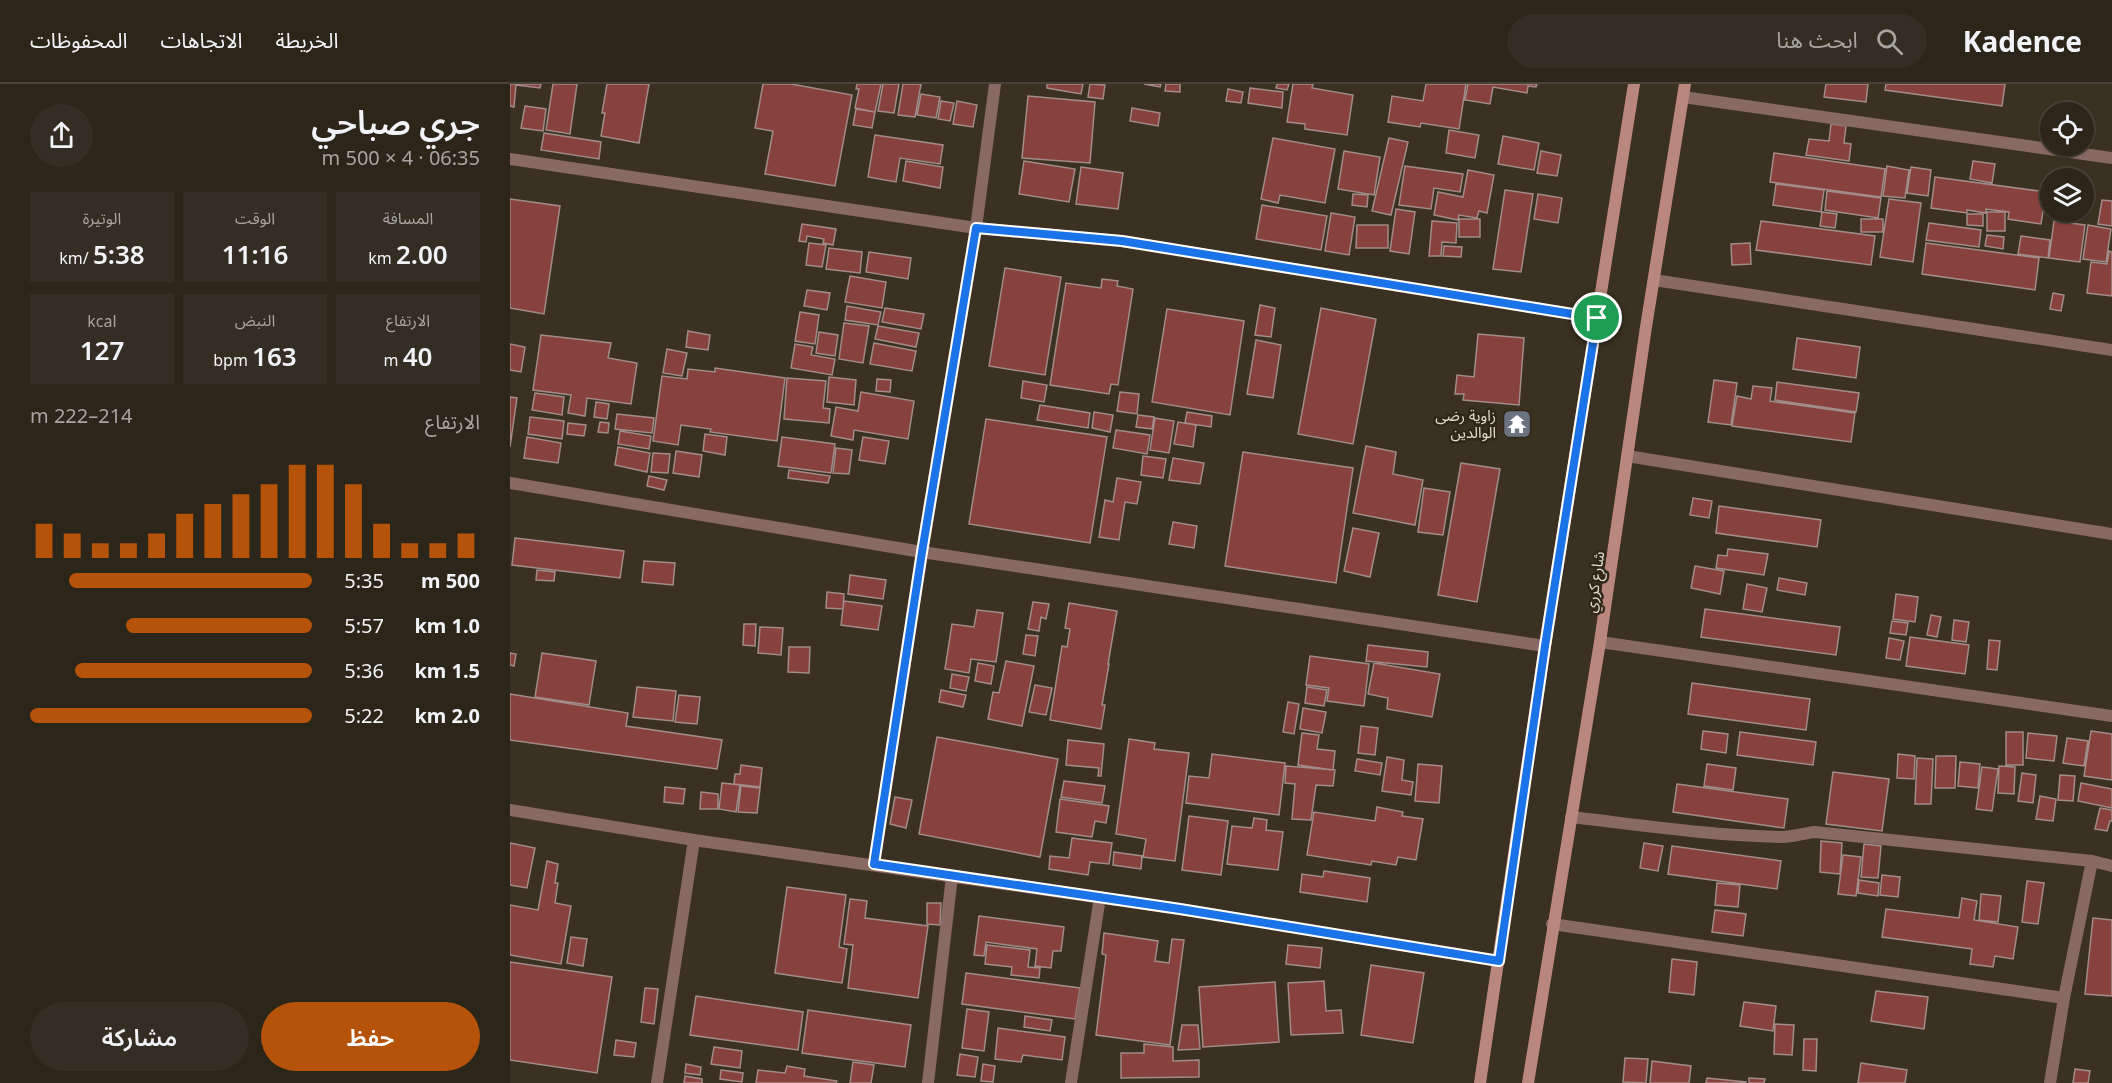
<!DOCTYPE html>
<html lang="ar">
<head>
<meta charset="utf-8">
<style>
  body { margin:0; font-family:"Noto Sans","Noto Sans Arabic",sans-serif; background:#342d23; color:#f1f3f6; direction:rtl; height:100vh; display:flex; flex-direction:column; font-size:22px; white-space:nowrap }
  * { box-sizing:border-box; margin:0 }
  p { font-size:20px; color:#a6a5a2 }
  .icon { flex:none; width:33px; height:33px; fill:none; stroke:currentColor; stroke-width:2; stroke-linecap:round; stroke-linejoin:round }
  .map { position:relative; flex:1; overflow:hidden; direction:ltr }
  .side { display:flex; flex-direction:column; background:#2c251a; width:510px }
  .side>* { flex:none }
  .tools { position:absolute; left:1530px; top:18px; display:grid; gap:12px }
  .tools a { display:grid; place-items:center; width:54px; height:54px; border-radius:50%; background:#2c251a; box-shadow:0 2px 4px #0004,0 0 0 2px #484239; font-size:30px }
  .pin { position:absolute; display:grid; place-items:center; width:51px; height:51px; color:#fff; margin:-26px; border:3px solid #fff; border-radius:50%; box-shadow:0 2px 6px #0007 }
  .round { display:grid; place-items:center; flex:none; width:63px; height:63px; border-radius:32px; background:#342d23 }
  .headline { display:flex; align-items:center; justify-content:space-between; height:102px; padding:0 30px }
  h1 { font-size:33px; font-weight:600; line-height:45px }
  .figures { display:grid; grid-template-columns:repeat(3,1fr); gap:9px; height:102px; padding:6px 30px }
  .figures div { display:grid; align-content:center; border-radius:0px; background:#342d23; text-align:center }
  .figures b { font-size:26px; font-weight:600 }
  .figures small { font-size:16px; font-weight:400 }
  .figures p { font-size:16px }
  .chart { height:168px; padding:12px 30px }
  .chart p { display:flex; justify-content:space-between }
  .chart svg { width:100%; height:108px; margin-top:6px; stroke:#b45309; stroke-width:6 }
  .primary-button { display:flex; gap:12px; margin-top:auto; padding:12px 30px }
  .primary-button a { flex:1; height:69px; border-radius:36px; background:#b45309; color:#fff; font-size:24px; font-weight:600; line-height:69px; text-align:center }
  .primary-button a+a { background:#342d23; color:#f1f3f6 }
  ul { padding:0 30px; list-style:none; font-size:20px }
  li { display:grid; grid-template-columns:96px 72px 1fr; align-items:center; height:45px }
  li i { height:15px; border-radius:8px; background:#b45309 }
  header { display:flex; align-items:center; gap:36px; box-sizing:border-box; height:84px; padding:0 30px; background:#2c251a; border-bottom:2px solid #484239 }
  header strong { font-size:28px }
  nav { display:flex; gap:33px; margin-inline-start:auto; font-size:21px }
  .search { width:420px; height:54px; background:#342d23; display:flex; align-items:center; gap:15px; box-sizing:border-box; padding:0 21px; border-radius:33px; color:#a6a5a2; font-size:22px }
  main { display:flex; flex:1; min-height:0 }
  .map>svg:first-child { display:block }
  .building { fill:#88423e; stroke:#a28b88; stroke-width:1.5 }
  .lines { fill:none; stroke-linecap:round; stroke-linejoin:round }
  .street { stroke:#896963; stroke-width:12 }
  .secondary { stroke:#ba877e; stroke-width:12 }
  .route-casing { stroke:#fff; stroke-width:12 }
  .route { stroke:#1a73e8; stroke-width:8 }
  .labels { text-anchor:middle; dominant-baseline:central; stroke-width:5; stroke-linejoin:round; paint-order:stroke }
  .poi-label { font-size:15px; fill:#e4ddd4; stroke:#312718; text-anchor:end }
  .street-label { font-size:15px; fill:#e4ddd4; stroke:#312718 }
</style>
</head>
<body>
<header>
<strong>Kadence</strong>
<div class="search"><svg class="icon" aria-label="search" viewBox="0 0 24 24"><circle cx="10" cy="10" r="6"/><path d="M15 15l6 6"/></svg>ابحث هنا</div>
<nav><a>الخريطة</a><a>الاتجاهات</a><a>المحفوظات</a></nav>
</header>
<main>
<div class="map">
<svg width="1602" height="999" viewBox="0 0 1602 999">
  <rect width="100%" height="100%" fill="#3b3122"/>
  <!-- building -->
  <path class="building" d="M0 0H31L30 4 6 1 4 23 0 22Z
    M43 0H67L60 50 36 46Z
    M97 0H139L129 59 91 52 95 29H92Z
    M253 0H281L342 11 325 102 255 90 263 47 245 44Z
    M347 0H371L365 28 345 24 349 5H346Z
    M373 0H389L384 29 368 27Z
    M393 0H411L405 33 388 31Z
    M537 0H573L571 10 537 4Z
    M580 0 595 1 593 15 578 13Z
    M634 0H651L650 3Z
    M656 0H670V8L655 7Z
    M767 0H779L777 6 766 4Z
    M783 0H803L802 4 843 11 837 51 795 45V40L777 38Z
    M916 0H956L949 45 911 39 910 43 878 38 882 12 913 17Z
    M958 0H1027L1026 3 1018 2 1017 9 983 3 980 20 955 16Z
    M1316 0H1358L1356 18 1314 13Z
    M1376 0H1495L1492 22 1375 6Z
    M740 4 773 8 772 24 738 19Z
    M718 5 733 8 731 19 716 17Z
    M411 10 430 13 426 34 407 31Z
    M518 12 585 18 580 79 512 74Z
    M431 17 444 19 440 37 428 35Z
    M447 17 467 21 463 43 443 40Z
    M15 22 36 25 33 47 11 44Z
    M622 24 650 29 648 42 620 37Z
    M346 25 365 28 362 44 343 41Z
    M1321 40 1336 42 1334 59 1341 60 1339 77 1296 71 1299 55 1319 57Z
    M939 46 969 51 965 74 936 69Z
    M34 49 91 58 89 75 31 66Z
    M365 51 433 61 430 80 390 74 386 98 358 93Z
    M993 52 1029 59 1024 86 988 80Z
    M763 54 825 65 815 119 770 111 768 119 751 115Z
    M879 54 898 58 881 131 862 127Z
    M834 67 870 73 864 111 828 105Z
    M1031 67 1051 71 1047 92 1027 89Z
    M1264 69 1375 85 1371 113 1260 98Z
    M396 77 433 83 430 104 393 97Z
    M514 77 565 85 559 118 509 110Z
    M1463 77 1485 80 1482 99 1460 95Z
    M895 82 953 90 950 108 924 104 921 125 889 121Z
    M1377 82 1399 86 1395 114 1373 112Z
    M571 83 613 89 608 125 566 120Z
    M1401 83 1421 86 1418 112 1397 109Z
    M958 86 984 91 977 129 969 127 967 134 949 131 948 136 924 131 928 108 953 113Z
    M1425 93 1536 108 1531 140 1498 135 1499 128 1476 125V129L1457 126V129L1421 124Z
    M1266 100 1314 106 1311 128 1263 121Z
    M995 106 1023 110 1011 188 983 185Z
    M1317 107 1371 114 1368 134 1315 126Z
    M843 110 858 111 857 123 842 121Z
    M1028 110 1052 114 1048 139 1024 135Z
    M0 115 50 122 34 230 0 224Z
    M1379 115 1411 119 1403 178 1370 173Z
    M1592 116 1602 117V142L1588 140Z
    M752 121 817 132 811 166 746 155Z
    M886 125 905 128 899 170 880 167Z
    M1312 128 1327 130 1325 144 1310 142Z
    M1477 128H1495V147H1477Z
    M821 129 845 133 839 171 815 167Z
    M1457 130H1473V142L1457 141Z
    M949 135H970V153H949Z
    M1351 135H1373V148H1351Z
    M922 137 947 139 946 159 932 158 931 172H919Z
    M1251 137 1365 152 1361 181 1246 166Z
    M1544 137 1575 141 1570 178 1539 174Z
    M1419 139 1471 146 1469 163 1416 156Z
    M292 140 326 145 323 161 313 159 314 155 297 152 296 158 289 157Z
    M847 141H878V164H846Z
    M1578 141 1601 145 1596 178 1573 175Z
    M1477 151 1494 153 1493 165 1475 162Z
    M1511 152 1540 156 1538 174 1508 170Z
    M299 159 316 161 312 183 296 181Z
    M1240 159 1241 180 1222 181 1221 160Z
    M1416 159 1529 174 1525 206 1412 190Z
    M934 162 952 163 951 173 933 172Z
    M319 164 352 168 350 189 316 185Z
    M1599 167 1602 168V212L1577 209 1581 178 1597 180Z
    M359 168 401 174 398 195 356 188Z
    M495 184 551 193 535 291 479 282Z
    M340 192 376 198 372 224 335 218Z
    M592 195 608 197 607 202 623 205 608 301 601 300 599 310 540 301 556 199 591 204Z
    M297 206 320 209 317 226 294 222Z
    M1543 209 1554 211 1551 227 1540 225Z
    M750 221 765 224 761 253 745 251Z
    M337 222 371 228 368 241 335 236Z
    M375 224 414 230 411 245 372 238Z
    M811 224 866 235 843 360 788 350Z
    M657 225 734 237 720 331 642 318Z
    M290 228 309 231 305 260 285 257Z
    M334 239 359 242 353 279 329 275Z
    M368 242 409 249 406 263 365 255Z
    M178 247 200 251 198 266 176 263Z
    M309 248 328 251 325 272 306 269Z
    M968 250 1014 254 1009 321 953 316 954 310H945L947 291 964 293Z
    M31 251 101 259 98 274 127 279 121 320 77 314 75 332 58 329 61 311 23 306Z
    M1287 254 1350 263 1346 294 1283 285Z
    M746 256 771 261 763 314 737 310Z
    M364 259 406 267 402 287 360 280Z
    M0 260 15 263 11 288 0 286Z
    M285 260 303 263 301 271 325 275 322 291 281 284Z
    M157 265 177 269 172 292 153 289Z
    M205 284 275 294 267 357 200 348 201 345 171 341 168 361 143 357 152 292 177 295 178 285 205 288Z
    M319 293 346 296 344 321 317 318Z
    M277 294 316 297 313 324 320 325 319 339 274 335Z
    M367 295 381 296 380 308 366 307Z
    M1204 296 1227 299 1221 341 1198 338Z
    M513 297 537 301 534 318 511 314Z
    M1267 298 1349 309 1346 328 1265 316Z
    M1243 302 1262 304 1260 317 1345 329 1341 358 1222 342 1227 312 1241 315Z
    M351 308 404 317 398 355 344 346 343 356 321 352 326 323 348 327Z
    M610 308 629 310 627 330 607 327Z
    M25 309 54 313 52 331 22 326Z
    M0 313 7 314 0 363Z
    M86 318 99 320 97 335 84 333Z
    M530 321 580 329 578 344 527 336Z
    M584 328 603 331 600 348 582 344Z
    M677 328 702 332 701 343 675 339Z
    M107 330 144 334 142 349 105 345Z
    M628 331 644 333 642 345 626 343Z
    M20 333 54 337 52 355 18 350Z
    M645 334 664 337 659 369 640 366Z
    M476 335 597 353 580 459 459 440Z
    M90 338 99 339 98 349 88 348Z
    M668 338 686 341 683 363 664 360Z
    M58 339 76 341 74 352 57 350Z
    M606 346 640 351 637 370 603 364Z
    M110 347 141 352 139 365 108 360Z
    M195 350 217 353 215 371 193 367Z
    M17 353 51 359 48 379 14 374Z
    M272 353 325 360 321 389 268 382Z
    M353 353 379 357 375 380 349 376Z
    M856 362 886 368 883 390 913 396 905 441 843 429Z
    M108 363 140 369 137 388 105 381Z
    M326 364 342 366 339 390 323 389Z
    M166 367 192 371 189 393 163 389Z
    M733 368 843 384 826 499 715 482Z
    M143 369 160 370 158 389 141 388Z
    M633 372 656 375 653 394 631 391Z
    M663 374 694 379 690 400 659 396Z
    M951 379 990 385 967 518 928 511Z
    M279 386 320 392 318 399 278 394Z
    M139 392 157 396 154 406 137 402Z
    M607 394 631 398 627 420 615 418 609 456 589 453 595 416 603 418Z
    M914 404 940 408 933 451 908 448Z
    M1183 414 1202 417 1199 434 1180 431Z
    M1209 422 1311 436 1307 463 1206 449Z
    M663 438 687 442 684 464 659 460Z
    M843 444 869 449 860 493 834 487Z
    M5 454 114 467 110 494 2 481Z
    M1218 465 1258 470 1254 491 1206 484 1208 471 1217 472Z
    M134 477 165 479 163 501 132 498Z
    M1185 482 1214 487 1210 510 1181 504Z
    M27 486 45 488 44 497 26 496Z
    M340 491 376 496 373 515 338 510Z
    M1269 494 1297 499 1295 511 1267 506Z
    M1237 500 1257 504 1252 528 1233 525Z
    M317 508 334 510 333 525 316 524Z
    M1386 510 1408 513 1405 538 1383 535Z
    M334 517 372 522 368 546 331 541Z
    M523 518 539 520 536 535 531 533 529 547 518 545Z
    M559 519 607 527 598 580H599L592 621H595L591 645 540 636 552 562 557 563 560 545 555 544Z
    M1195 525 1330 543 1326 571 1191 553Z
    M467 526 493 529 486 578 461 575 459 589 435 585 442 540 464 543Z
    M1421 531 1431 533 1427 553 1417 551Z
    M1444 536 1459 538 1456 558 1442 556Z
    M1382 537 1398 539 1396 551 1380 549Z
    M234 540H246L245 562 233 561Z
    M250 543 273 544 271 571 248 569Z
    M516 551 528 552 525 572 513 570Z
    M1400 553 1459 561 1455 590 1396 582Z
    M1379 554 1394 557 1390 576 1376 574Z
    M1479 556 1490 557 1487 586 1477 585Z
    M858 561 918 568 917 583 856 577Z
    M279 563H300L299 589 278 588Z
    M0 569 6 570 4 582 0 581Z
    M32 569 86 577 79 621 25 613Z
    M800 572 859 580 854 622 817 617 819 604 796 601Z
    M496 577 524 582 512 642 478 635 483 608 489 609Z
    M468 579 484 582 481 600 465 597Z
    M864 579 930 590 922 633 877 625 878 614 858 610Z
    M442 590 459 593 456 607 440 604Z
    M1182 599 1300 615 1296 646 1178 630Z
    M525 601 542 604 536 631 519 628Z
    M127 603 166 607 163 637 123 633Z
    M797 603 817 606 814 622 795 619Z
    M431 606 456 611 453 623 429 618Z
    M0 610 118 629 116 642 212 656 207 685 0 656Z
    M169 611 190 613 187 640 165 638Z
    M778 618 789 620 784 650 773 648Z
    M793 624 816 628 812 649 790 645Z
    M851 642 868 644 865 671 848 669Z
    M1193 647 1218 650 1216 669 1191 665Z
    M1581 647 1602 650V696L1574 692Z
    M1230 648 1306 658 1303 681 1227 671Z
    M1496 648H1513V681H1496Z
    M792 649 809 651 807 665 825 667 823 686 788 681Z
    M1518 649 1547 652 1544 677 1516 674Z
    M427 653 548 675 530 773 409 750Z
    M1557 654 1578 657 1574 682 1553 679Z
    M619 655 645 659 644 665 679 669 665 777 633 773 636 755 606 750Z
    M558 656 594 660 591 692H588L589 684 556 681Z
    M702 670 775 679 769 731 676 719 679 692 699 694Z
    M1388 670 1405 672 1404 695 1387 694Z
    M1426 672H1446L1445 704H1425Z
    M877 673 894 676 892 696 903 698 901 711 872 707Z
    M1407 674 1423 675 1421 720H1405Z
    M847 675 872 679 870 691 845 687Z
    M1450 678 1470 680 1468 704 1448 702Z
    M908 680 932 682 929 719 905 717Z
    M1197 680 1226 684 1223 706 1194 702Z
    M231 681 252 684 250 703 224 700 225 690H230Z
    M776 682 825 686 823 702 806 701 801 736 782 735 785 700 775 699Z
    M1489 682 1505 683 1504 710 1488 709Z
    M1472 683 1488 685 1482 727 1466 725Z
    M1323 688 1379 695 1372 747 1316 740Z
    M1512 689 1526 691 1523 719 1508 717Z
    M1550 691 1565 692 1563 717 1548 716Z
    M554 697 595 702 592 719 551 713Z
    M212 699 230 701 226 728 209 725Z
    M1571 699 1602 705V724L1568 717Z
    M1167 700 1278 715 1274 744 1163 728Z
    M231 702 250 704 247 729 228 728Z
    M155 703 175 705 173 720 154 718Z
    M191 708 208 710V725H190Z
    M1530 712 1546 715 1543 737 1526 735Z
    M385 713 402 716 396 744 380 740Z
    M550 715 599 722 596 739 585 737 582 753 546 748Z
    M867 723 893 728 892 732 913 735 906 776 888 773 886 781 862 777 861 781 797 771 804 728 865 737Z
    M1590 724 1602 726V737H1600L1597 747 1585 745Z
    M679 732 718 737 711 791 672 786Z
    M744 734 757 736 756 746 773 748 768 786 717 780 722 742 742 744Z
    M562 754 602 759 599 780 580 778 578 791 539 785 540 772 559 774Z
    M1311 757 1332 759 1330 790 1310 788Z
    M0 759 25 764 17 804 0 801Z
    M1134 759 1153 762 1148 787 1130 784Z
    M1354 760 1371 762 1368 794 1351 793Z
    M1162 762 1271 777 1267 805 1158 790Z
    M604 768 632 772 631 785 603 781Z
    M1333 771 1351 773 1346 812 1328 810Z
    M37 777 48 780 45 799H48L45 819 61 822 51 880 0 871V821L28 826Z
    M814 787 860 794 857 818 790 808 792 790 813 793Z
    M1372 791 1390 793 1388 813 1370 811Z
    M1349 796 1369 799 1368 812 1348 809Z
    M1517 797 1534 799 1528 840 1512 838Z
    M1207 799 1230 801 1228 823 1205 821Z
    M277 803 336 811 329 863 337 865 332 899 265 889Z
    M1471 810 1491 812 1488 838 1469 836Z
    M1452 814 1467 817 1464 836 1508 843 1503 875 1485 872 1483 883 1460 880 1462 865 1372 853 1376 825 1449 834Z
    M340 815 357 817 355 834 418 842 408 914 338 904 343 861 334 860Z
    M417 819H431L430 841 417 840Z
    M1205 826 1236 830 1233 852 1202 848Z
    M469 832 554 843 551 867H543L541 884 525 882 527 865 476 858 474 872 464 871Z
    M1583 834 1602 836V912L1575 910Z
    M594 849 648 857 645 877 659 879 662 855 674 856 660 961 586 951 596 871 592 870Z
    M61 853 77 855 73 882 57 879Z
    M477 861 520 866 518 883 530 884 529 894 501 891 502 883 475 880Z
    M778 861 812 864 810 884 776 880Z
    M1162 875 1187 878 1184 911 1159 908Z
    M0 878 102 893 87 989 0 976Z
    M861 881 914 889 903 959 851 951Z
    M456 889 570 904 565 935 452 920Z
    M814 897 816 927 831 926 833 949 781 951 778 899Z
    M765 898 769 958 693 963 689 903Z
    M135 904 148 905 144 940 131 938Z
    M1366 907 1418 913 1414 945 1361 937Z
    M186 912 293 928 288 966 180 951Z
    M1234 918 1266 922 1263 947 1230 942Z
    M457 925 479 928 474 967 452 964Z
    M298 926 401 941 395 983 292 969Z
    M515 932 542 936 540 947 514 943Z
    M1265 940 1284 941 1282 971 1264 970Z
    M672 941H688L690 965 668 966Z
    M488 944 555 953 552 976 513 971 511 978 485 975Z
    M1294 955H1307L1306 987 1293 986Z
    M106 956 126 959 124 973 104 971Z
    M634 960 663 963V977L689 976V993L611 994V969H634Z
    M204 963 232 967 230 984 201 980Z
    M450 970 468 973 465 993 447 991Z
    M1115 974 1138 975 1136 999 1113 998Z
    M1142 977 1181 982 1179 999H1140Z
    M343 978 364 981 361 999H340Z
    M1351 979 1397 986 1395 999H1348Z
    M176 980 191 983 190 991 175 989Z
    M473 980 485 982 483 998 471 997Z
    M277 982 295 985 294 992 327 997 326 999H246L248 986 275 989Z
    M1565 985 1580 987 1578 999H1563Z
    M211 986 233 989 232 998 210 995Z
    M175 992 192 995V999H174Z
    M1197 994 1236 998V999H1196Z
    M1239 994 1255 995 1254 999H1239Z"/>
  <g class="lines">
    <!-- street -->
    <path class="street" d="M1173 13 1602 74
      M0 75 466 144 611 157 1087 234
      M1144 196 1602 266
      M1117 372 1602 450
      M0 399 412 468 1035 562
      M1090 558 1602 632
      M0 726 184 756 670 825 989 877
      M1061 733C1131 741 1202 752 1273 753 1283 753 1294 749 1305 748L1582 777
      M364 780 412 468 466 144 485 0
      M1042 840 1554 914
      M147 999 184 756
      M418 999 442 792
      M561 999 590 813
      M1540 999 1554 914 1582 777 1602 782"/>
    <!-- secondary -->
    <path class="secondary" d="M970 999 1035 562 1124 0
      M1018 999 1090 558 1136 243 1175 0"/>
  </g>
  <g class="lines">
    <!-- route casing -->
    <g class="route-casing">
      <path id="route" d="M466 144 612 157 1087 234 1035 562 989 877 670 825 364 780 412 468Z"/>
    </g>
    <!-- route -->
    <use href="#route" class="route"/>
  </g>
  <!-- icons -->
  <defs>
    <g id="temple-square" transform="scale(1.5)"><rect x="-9" y="-9" width="18" height="18" rx="4" fill="#6b7280" stroke="#312718"/><path d="M0-6L5-2H3V0L6.5 2.5H4V6H1.5V3h-3V6H-4V2.5H-6.5L-3 0V-2H-5Z" fill="#fff"/></g>
  </defs>
  <g fill-rule="evenodd">
    <use href="#temple-square" x="1007" y="340"/>
  </g>
  <g class="labels">
    <!-- poi labels -->
    <g class="poi-label">
      <text x="986" y="331">زاوية رضى<tspan x="986" dy="17">الوالدين</tspan></text>
    </g>
    <!-- street labels -->
    <g class="street-label">
      <text transform="translate(1084 498) rotate(-82)">شارع كرري</text>
    </g>
  </g>
</svg>
<div class="tools">
<a><svg class="icon" aria-label="locate" viewBox="0 0 24 24"><circle cx="12" cy="12" r="6"/><path d="M12 2v4M12 18v4M2 12h4M18 12h4"/></svg></a>
<a><svg class="icon" aria-label="layers" viewBox="0 0 24 24"><path d="M12 4l9 5-9 5-9-5zM3 14l9 5 9-5"/></svg></a>
</div>
<div class="pin" style="left:1087px;top:234px;background:#1e9e55"><svg class="icon" aria-label="arrive" viewBox="0 0 24 24"><path d="M6 21V4h12l-3 4 3 4H6"/></svg></div>
</div>
<section class="side">
<div class="headline"><div><h1>جري صباحي</h1><p>06:35 · 4 × 500 m</p></div><a class="round"><svg class="icon" aria-label="share" viewBox="0 0 24 24"><path d="M12 15V3M7 8l5-5 5 5M5 13v7h14v-7"/></svg></a></div>
<div class="figures">
<div><p>المسافة</p><b>2.00<small> km</small></b></div>
<div><p>الوقت</p><b>11:16</b></div>
<div><p>الوتيرة</p><b>5:38<small> /km</small></b></div>
</div>
<div class="figures">
<div><p>الارتفاع</p><b>40<small> m</small></b></div>
<div><p>النبض</p><b>163<small> bpm</small></b></div>
<div><p>kcal</p><b>127</b></div>
</div>
<div class="chart"><p><span>الارتفاع</span>214–222 m</p>
<svg viewBox="0 0 160 44" preserveAspectRatio="none"><path d="M5 44V30M15 44V34M25 44V38M35 44V38M45 44V34M55 44V26M65 44V22M75 44V18M85 44V14M95 44V6M105 44V6M115 44V14M125 44V30M135 44V38M145 44V38M155 44V34"/></svg>
</div>
<ul>
<li><b>500 m</b>5:35<i style="width:86%"></i></li>
<li><b>1.0 km</b>5:57<i style="width:66%"></i></li>
<li><b>1.5 km</b>5:36<i style="width:84%"></i></li>
<li><b>2.0 km</b>5:22<i style="width:100%"></i></li>
</ul>
<div class="primary-button"><a>حفظ</a><a>مشاركة</a></div>
</section>
</main>
</body>
</html>
